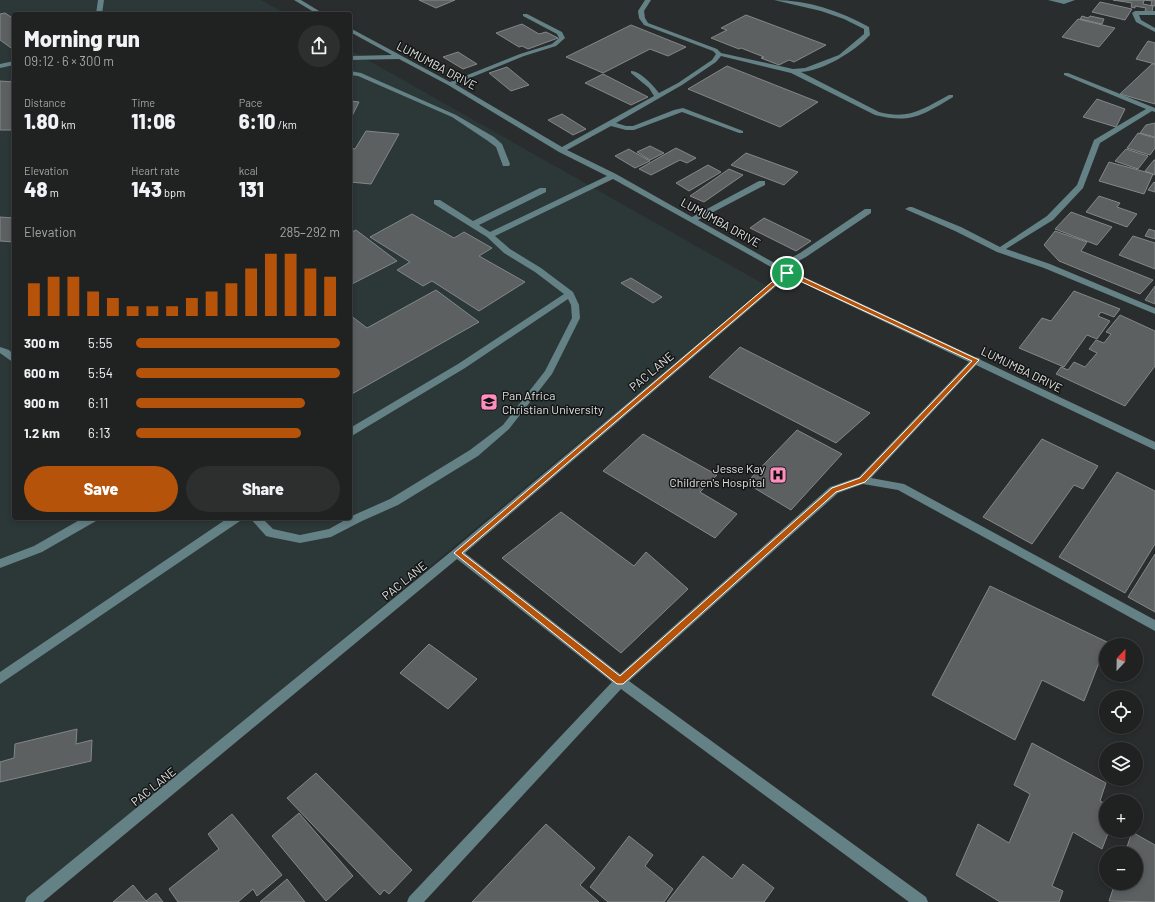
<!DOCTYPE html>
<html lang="en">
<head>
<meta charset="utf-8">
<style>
  body { margin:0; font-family:Barlow,sans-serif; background:#2d2f2f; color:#f1f3f6; height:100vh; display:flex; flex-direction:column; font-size:15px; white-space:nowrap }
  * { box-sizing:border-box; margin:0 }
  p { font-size:13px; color:#a2a4a5 }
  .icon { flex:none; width:22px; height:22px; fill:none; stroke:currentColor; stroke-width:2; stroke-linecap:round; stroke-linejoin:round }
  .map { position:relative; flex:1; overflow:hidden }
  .details { position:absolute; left:12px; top:12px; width:340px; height:508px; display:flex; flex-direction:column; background:#202222; border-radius:4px; box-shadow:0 2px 6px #0003,0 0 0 1px #3d3f40 }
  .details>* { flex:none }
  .needle { width:26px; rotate:22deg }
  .fabs { position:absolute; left:1099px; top:638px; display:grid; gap:8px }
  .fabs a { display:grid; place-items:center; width:44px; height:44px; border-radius:50%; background:#202222; box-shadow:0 2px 6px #0003,0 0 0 1px #3d3f40; font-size:20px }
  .pin { position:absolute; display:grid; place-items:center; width:34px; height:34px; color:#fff; margin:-17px; border:2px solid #fff; border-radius:50%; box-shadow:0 1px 4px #0007 }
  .round { display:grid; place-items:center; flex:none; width:42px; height:42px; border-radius:21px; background:#2d2f2f }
  .headline { display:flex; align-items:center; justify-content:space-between; height:68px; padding:0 12px }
  h1 { font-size:22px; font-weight:800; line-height:30px }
  .figures { display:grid; grid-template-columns:repeat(3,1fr); gap:6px; height:68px; padding:4px 12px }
  .figures div { display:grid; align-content:center }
  .figures b { font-size:20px; font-weight:800 }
  .figures small { font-size:11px; font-weight:400 }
  .figures p { font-size:11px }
  .chart { height:112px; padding:8px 12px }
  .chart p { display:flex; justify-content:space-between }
  .chart svg { width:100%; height:72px; margin-top:4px; stroke:#b45309; stroke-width:6 }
  .action { display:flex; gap:8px; margin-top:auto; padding:8px 12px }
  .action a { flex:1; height:46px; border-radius:24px; background:#b45309; color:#fff; font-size:16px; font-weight:800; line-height:46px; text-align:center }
  .action a+a { background:#2d2f2f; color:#f1f3f6 }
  ul { padding:0 12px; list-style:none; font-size:13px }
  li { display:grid; grid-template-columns:64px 48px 1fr; align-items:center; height:30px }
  li i { height:10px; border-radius:5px; background:#b45309 }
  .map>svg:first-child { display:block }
  .built { fill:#2c3738 }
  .building { fill:#5d6061; stroke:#838787 }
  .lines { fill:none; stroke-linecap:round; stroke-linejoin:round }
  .minor { fill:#648185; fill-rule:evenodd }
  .route { fill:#b45309; stroke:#fff; fill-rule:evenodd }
  .labels { text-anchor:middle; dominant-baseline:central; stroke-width:3; stroke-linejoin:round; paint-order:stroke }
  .street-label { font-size:12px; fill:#dfe1e1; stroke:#141515 }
  .poi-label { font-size:12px; fill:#dfe1e1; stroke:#141515; text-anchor:start }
</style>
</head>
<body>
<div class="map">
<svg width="1155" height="902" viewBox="0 0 1155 902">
  <rect width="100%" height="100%" fill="#2a2d2d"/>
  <!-- built -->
  <path class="built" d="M0 0H261L286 14H14V518H350V50L767 286 27 902H0Z"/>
  <!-- building -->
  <path class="building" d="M419 0H455L436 8Z
    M1113 0H1155V6L1151 5 1152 1 1144 0 1143 4 1153 6 1152 12 1145 11 1146 8 1135 6V8L1131 7 1132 3Z
    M1100 2 1132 9 1125 20 1092 12Z
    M5 13 14 19V50L0 40V14Z
    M746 15 826 45 794 62 789 60 779 65 761 58 764 57 741 48 739 49 711 38 727 30 721 28Z
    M1082 16 1088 18 1090 16 1104 19 1102 24 1080 19Z
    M1078 19 1115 28 1099 47 1062 37Z
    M522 24 539 34 546 32 558 38 528 49 522 46 519 47 496 33Z
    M631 25 686 47 668 56 650 49 603 73 566 57Z
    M1148 41 1155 43V64L1136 59Z
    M458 52 477 64 463 69 443 57Z
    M1152 64H1155V104L1120 94Z
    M727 66 818 102 780 127 688 89Z
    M507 67 529 85 511 91 489 73Z
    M603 74 648 97 631 105 585 83Z
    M0 81 14 82V130H0Z
    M1097 99 1125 109 1116 127 1083 117Z
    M350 101 359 102 350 120Z
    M562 114 586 129 573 135 548 120Z
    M1155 123V137L1140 133 1146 125Z
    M366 131 399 134 371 184 350 182V148L355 149Z
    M1138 133 1155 138V148L1150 155 1127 148Z
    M650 146 664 153 650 160 637 152Z
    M676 148 696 158 687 163 680 160 651 175 639 169Z
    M629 149 632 151 650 161 635 168 615 156Z
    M1126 149 1148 156 1138 169 1115 161Z
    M746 153 798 172 784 185 731 165Z
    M1154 160H1155V175L1145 171Z
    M1109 162 1153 174 1144 194 1099 181Z
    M708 165 721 172 689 191 676 183Z
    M729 169 743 175 704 202 690 196Z
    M1154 182 1155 183V192L1148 190Z
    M1099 196 1120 203 1117 207 1137 214 1127 227 1086 212Z
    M1071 212 1112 227 1097 245 1055 229Z
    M412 214 454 238 464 232 492 248 479 256 525 282 479 311 432 281 423 286 397 270 410 262 370 237Z
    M0 217 14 218V242L0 241Z
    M764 218 811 241 796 251 750 228Z
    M1149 229 1155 231V239L1145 236Z
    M356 230 397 261 350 285V233Z
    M1055 231 1087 242 1081 251 1153 280 1140 294 1059 261 1044 245Z
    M1133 236 1155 243V269L1119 255Z
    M631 278 662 297 653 303 621 283Z
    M1155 286V304L1145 300Z
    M436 290 479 322 350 395V315L367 328Z
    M1074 291 1120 309 1114 317 1101 312 1098 316 1110 321 1097 339 1087 335 1064 367 1019 348 1042 318 1051 321Z
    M1120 315 1155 331V366L1125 406 1056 374 1061 367 1068 370 1074 362 1085 367 1097 353 1089 349 1096 340 1104 343 1111 334 1106 332Z
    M740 347 870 413 836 443 709 377Z
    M797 430 842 454 791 510 746 483Z
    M643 434 717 475 700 492 737 514 715 538 603 471Z
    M1042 439 1098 466 1083 489 1074 485 1032 544 983 517Z
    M1117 472 1155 491V544L1125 593 1059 557Z
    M561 512 634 566 646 552 688 589 621 653 502 558Z
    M1155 554V612L1128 597Z
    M990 586 1107 642 1084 701 1042 680 1015 740 932 695Z
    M429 644 477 679 448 709 400 673Z
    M77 729 76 744 92 740 91 761 0 782V762L14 758 15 744Z
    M1032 743 1106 783 1100 801 1106 804V831H1109L1102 849 1073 832 1052 886 1063 891 1059 902H1000L956 875 978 824 1009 843 1030 794 1014 785Z
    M316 773 412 870 389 894 384 890 380 895 287 798Z
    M299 813 353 876 326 901 272 836Z
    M232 814 282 875 257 896 253 889 238 902H178L169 889 219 849 208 834Z
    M546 824 595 868 580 885 599 902H472Z
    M1132 832 1155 845V902L1109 901 1115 883H1136V853H1125Z
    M629 836 653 855 645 866 673 889 664 902H608L590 887Z
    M703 856 732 879 743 864 774 888 764 902H667Z
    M287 879 305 902H260Z
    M133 885 146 901 156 893 163 902H113Z"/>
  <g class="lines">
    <!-- minor -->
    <path class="minor" d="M98 0H104L102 14H96Z
      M294 0H301L324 14H317Z
      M645 0H651L644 11 645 18 648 23 717 49 721 53 793 69 805 68 839 55 864 34V29L844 19 821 11 774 0C808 0 840 11 869 27L870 35C855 51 823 71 801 72L879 112C909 120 923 109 949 95H953V97C923 115 911 124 875 115L791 73 721 56 716 62 682 85 616 123 626 126H633L674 110 683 108 743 131V133H739L682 112 634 130H626L611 126 567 150 616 174 692 217 759 181H765V185L698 220 778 265 800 253 865 209H871V213L806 257 785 268 975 357 979 358 981 360 1155 442V450L976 365 871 478 904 484 1155 620V631L898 490 863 484 838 493 629 681 926 897 928 902H909L621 689 424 902H407L409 897 612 682 457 559 43 902H25L27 897 453 550 782 273 613 179 495 236 510 249 541 268 573 292 579 305 580 318 552 374 509 429 478 456 398 505 362 521 331 537 300 543 270 537 266 536 250 518H262L273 529 300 535 329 529 354 515 390 499 470 450 503 425 545 371 572 318 571 305 568 299 465 368 350 437V428L458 364 564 294 535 272 504 253 487 237 434 204V200H440L473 221 540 188H546V192L479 225 490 232 607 176 559 152 448 85 399 59 350 60V56L392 55 350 32V28L450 82 520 54 552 44 559 38 557 34 523 16V14H527L562 32 565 38 556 46 524 56 455 84 562 147 654 96 649 88 631 73V71C639 70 654 86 659 93L678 83 712 60 716 54 713 51 644 25 639 18 638 11ZM788 276 969 362 859 477 830 487 620 674 465 553Z
      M1048 0H1075L1064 4Z
      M1135 11H1155V15H1139L1141 20 1155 28V32L1136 22 1132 13Z
      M14 61V65L0 68V64Z
      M350 71 361 73 456 115 494 137 502 144 510 164 509 166H503L496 147 488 141 452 117 358 76 350 75Z
      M1064 73H1068L1155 108V112L1152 111 1100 143 1083 188 1053 220 1006 249 1050 264 1155 308V314L1044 268 997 252 955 231 905 209 909 207H912L961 227 1000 247 1047 216 1077 185 1094 140 1146 109 1064 75Z
      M0 347 9 350 14 355V363L0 353Z
      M83 518H97L96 521 42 552 0 568V559L34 546Z
      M228 518H241L240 521 0 684V672Z"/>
  </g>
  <!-- route -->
  <path class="route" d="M785 271H789L979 360 865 482 836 492 623 684H617L454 553ZM787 275 972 361 860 478 832 488 620 676 462 553Z"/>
  <!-- icons -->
  <defs>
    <g id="university-square" transform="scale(0.9)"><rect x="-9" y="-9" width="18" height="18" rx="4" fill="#fd8ebf" stroke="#141515"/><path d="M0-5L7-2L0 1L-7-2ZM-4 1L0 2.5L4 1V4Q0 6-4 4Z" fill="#111"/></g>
    <g id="hospital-square" transform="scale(0.9)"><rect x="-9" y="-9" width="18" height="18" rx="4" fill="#fd8ebf" stroke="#141515"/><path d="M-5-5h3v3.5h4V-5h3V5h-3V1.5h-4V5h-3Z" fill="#111"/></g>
  </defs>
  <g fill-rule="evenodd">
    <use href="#university-square" x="489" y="402"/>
    <use href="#hospital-square" x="778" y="475"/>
  </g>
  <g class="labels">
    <!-- street labels -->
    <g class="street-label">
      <text transform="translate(437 65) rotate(28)">LUMUMBA DRIVE</text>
      <text transform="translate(721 222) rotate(29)">LUMUMBA DRIVE</text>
      <text transform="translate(1022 369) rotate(26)">LUMUMBA DRIVE</text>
      <text transform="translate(651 371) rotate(-40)">PAC LANE</text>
      <text transform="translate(404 580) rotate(-39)">PAC LANE</text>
      <text transform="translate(153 786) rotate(-39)">PAC LANE</text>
    </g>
    <!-- poi labels -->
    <g class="poi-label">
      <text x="502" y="395">Pan Africa<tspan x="502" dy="14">Christian University</tspan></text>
      <text x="765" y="468" text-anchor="end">Jesse Kay<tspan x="765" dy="14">Children's Hospital</tspan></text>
    </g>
  </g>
</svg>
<div class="fabs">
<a><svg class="needle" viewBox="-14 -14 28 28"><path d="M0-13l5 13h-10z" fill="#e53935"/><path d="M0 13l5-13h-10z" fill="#a2a4a5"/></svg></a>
<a><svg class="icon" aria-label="locate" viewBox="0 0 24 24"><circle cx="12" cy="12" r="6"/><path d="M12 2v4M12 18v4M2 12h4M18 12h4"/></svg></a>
<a><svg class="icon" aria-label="layers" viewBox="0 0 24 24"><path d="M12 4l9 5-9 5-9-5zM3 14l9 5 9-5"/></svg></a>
<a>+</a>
<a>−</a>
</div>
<div class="pin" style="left:787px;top:273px;background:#1e9e55"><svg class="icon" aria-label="arrive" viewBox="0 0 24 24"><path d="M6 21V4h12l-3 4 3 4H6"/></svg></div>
<section class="details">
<div class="headline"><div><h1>Morning run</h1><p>09:12 · 6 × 300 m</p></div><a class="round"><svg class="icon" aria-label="share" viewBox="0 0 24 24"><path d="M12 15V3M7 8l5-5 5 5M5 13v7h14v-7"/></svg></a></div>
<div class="figures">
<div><p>Distance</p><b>1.80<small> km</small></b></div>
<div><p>Time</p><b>11:06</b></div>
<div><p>Pace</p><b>6:10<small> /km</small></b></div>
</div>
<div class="figures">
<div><p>Elevation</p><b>48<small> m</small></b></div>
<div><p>Heart rate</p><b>143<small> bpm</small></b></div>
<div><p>kcal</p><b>131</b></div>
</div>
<div class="chart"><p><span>Elevation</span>285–292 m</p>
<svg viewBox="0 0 160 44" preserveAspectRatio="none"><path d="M5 44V24M15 44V20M25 44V20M35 44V29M45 44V33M55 44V38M65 44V38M75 44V38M85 44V33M95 44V29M105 44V24M115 44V15M125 44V6M135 44V6M145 44V15M155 44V20"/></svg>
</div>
<ul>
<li><b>300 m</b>5:55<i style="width:100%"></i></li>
<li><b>600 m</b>5:54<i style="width:100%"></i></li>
<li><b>900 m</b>6:11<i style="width:83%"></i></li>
<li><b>1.2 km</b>6:13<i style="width:81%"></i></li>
</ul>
<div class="action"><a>Save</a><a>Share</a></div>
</section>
</div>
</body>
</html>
